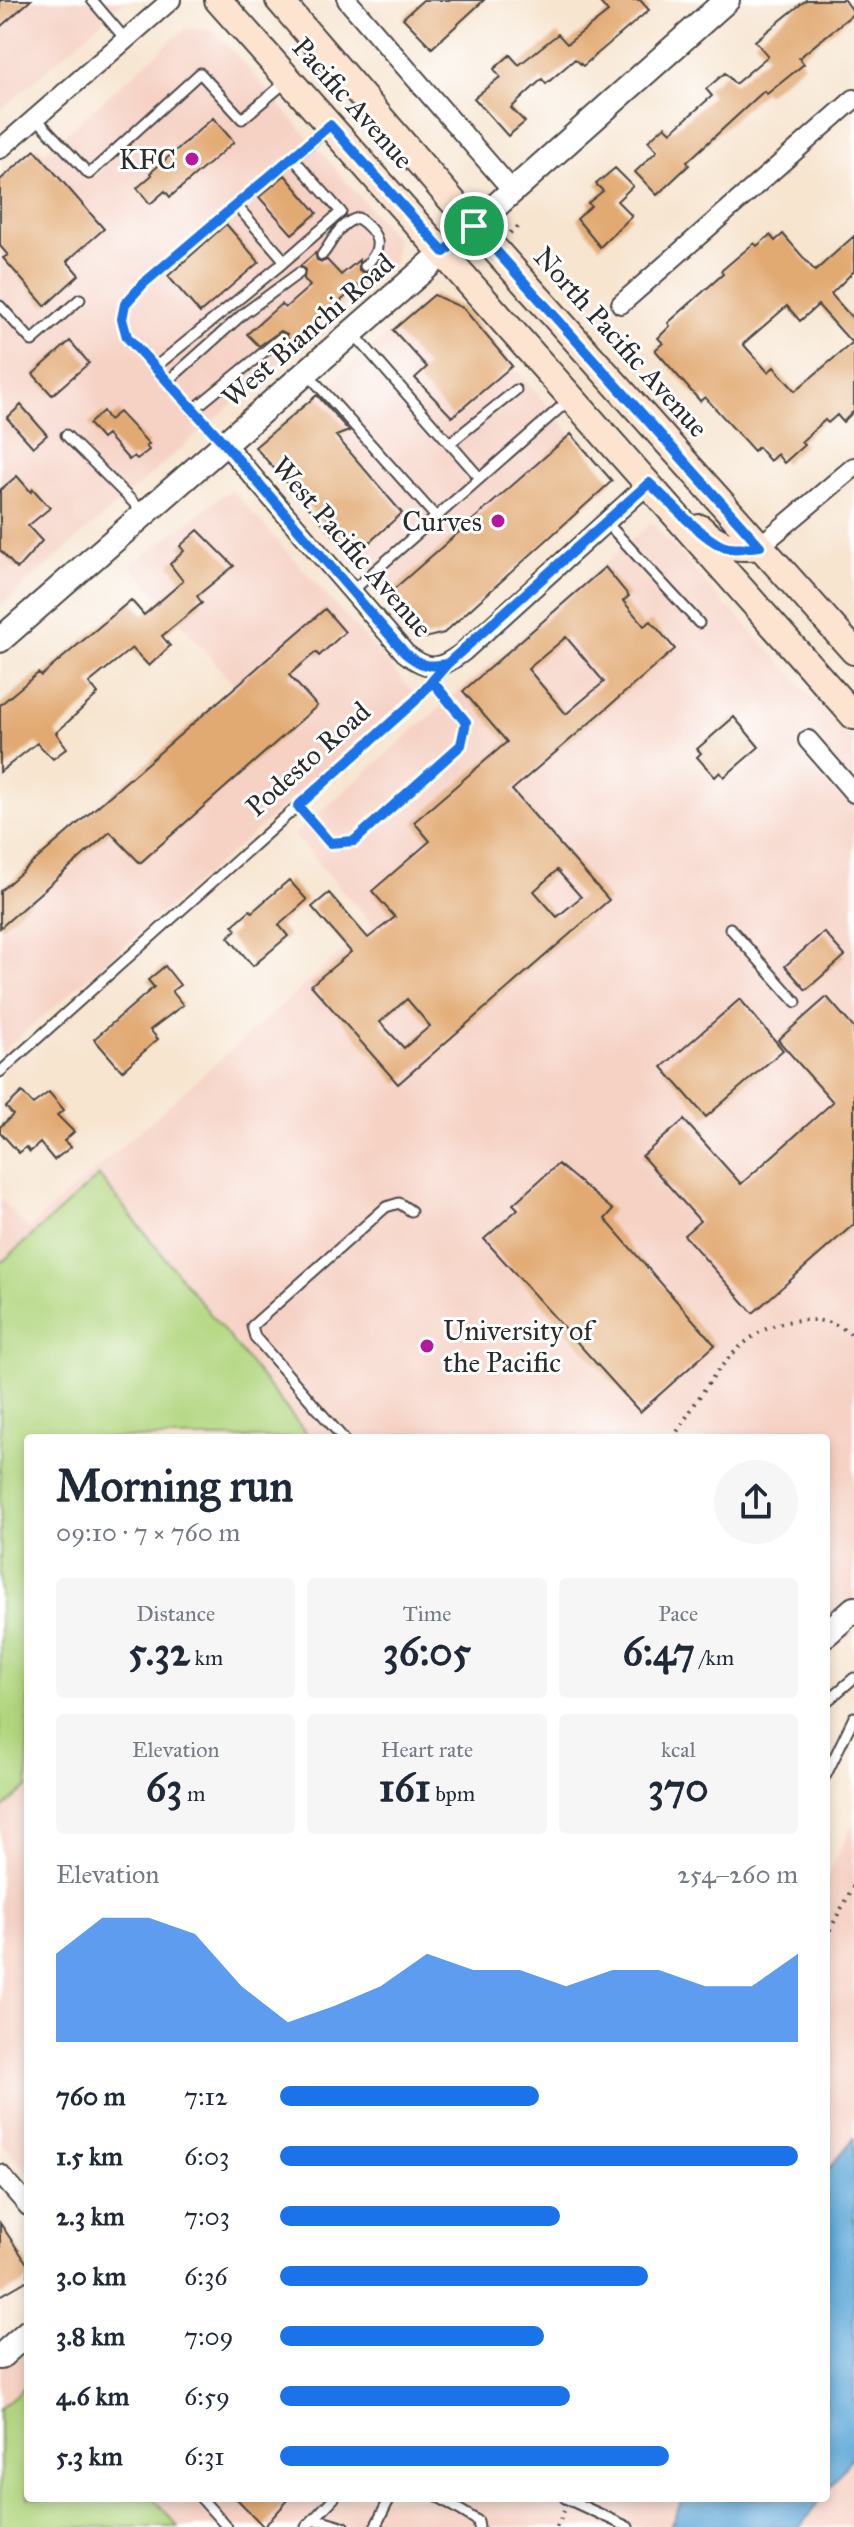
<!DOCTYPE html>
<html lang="en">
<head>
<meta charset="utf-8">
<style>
  body { margin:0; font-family:"IM FELL Great Primer",serif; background:#f6f6f7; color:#1f2937; height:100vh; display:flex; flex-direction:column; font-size:30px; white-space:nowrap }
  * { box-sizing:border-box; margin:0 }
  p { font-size:26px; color:#747a83 }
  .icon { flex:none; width:44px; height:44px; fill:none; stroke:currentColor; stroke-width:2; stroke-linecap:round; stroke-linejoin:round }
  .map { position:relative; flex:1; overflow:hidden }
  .side { position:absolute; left:24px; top:1434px; width:806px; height:1068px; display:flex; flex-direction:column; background:#fff; border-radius:8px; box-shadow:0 4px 12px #0003 }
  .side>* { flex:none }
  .pin { position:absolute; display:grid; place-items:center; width:68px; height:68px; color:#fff; margin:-34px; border:4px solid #fff; border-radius:50%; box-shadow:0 2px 8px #0007 }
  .round { display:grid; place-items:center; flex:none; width:84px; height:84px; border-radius:42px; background:#f6f6f7 }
  .headline { display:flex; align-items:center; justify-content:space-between; height:136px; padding:0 32px }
  h1 { font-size:44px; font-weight:800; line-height:60px }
  .stats { display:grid; grid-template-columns:repeat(3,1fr); gap:12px; height:136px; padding:8px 32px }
  .stats div { display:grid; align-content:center; border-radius:8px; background:#f6f6f7; text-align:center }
  .stats b { font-size:40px; font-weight:800 }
  .stats small { font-size:22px; font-weight:400 }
  .stats p { font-size:22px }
  .chart { height:224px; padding:16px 32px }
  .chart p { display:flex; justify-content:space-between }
  .chart svg { width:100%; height:144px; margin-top:8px; fill:#1a73e8; opacity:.7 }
  ul { padding:0 32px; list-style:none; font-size:26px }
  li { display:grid; grid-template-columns:128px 96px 1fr; align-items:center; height:60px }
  li i { height:20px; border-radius:10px; background:#1a73e8 }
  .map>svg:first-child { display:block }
  .built { fill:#f6d2c5 }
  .green { fill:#b1d57e; stroke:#6e8054; stroke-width:2 }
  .water { fill:#61a9d8; stroke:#466a82; stroke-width:2 }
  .building { fill:#e2aa73; fill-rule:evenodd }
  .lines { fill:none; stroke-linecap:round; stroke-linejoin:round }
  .service-casing { stroke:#4a4744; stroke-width:13 }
  .minor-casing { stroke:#4a4744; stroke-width:22 }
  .tertiary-casing { stroke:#4a4744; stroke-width:28 }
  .secondary-casing { stroke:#4a4744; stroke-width:30 }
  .path { stroke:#4a4744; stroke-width:4; stroke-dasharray:2 6; stroke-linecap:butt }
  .service { stroke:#fff; stroke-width:9 }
  .minor { stroke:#fff; stroke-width:18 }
  .tertiary { stroke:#fff; stroke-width:24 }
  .secondary { stroke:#fde4d0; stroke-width:26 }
  .route-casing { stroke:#fff; stroke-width:16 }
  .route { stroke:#1a73e8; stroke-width:10 }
  .poi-dot { fill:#b5179e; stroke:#fff; stroke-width:3 }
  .labels { text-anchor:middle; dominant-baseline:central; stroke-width:6; stroke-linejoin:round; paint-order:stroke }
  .street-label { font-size:28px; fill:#2b2b2b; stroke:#fff }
  .poi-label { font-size:28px; fill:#2b2b2b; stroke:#fff; text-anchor:end }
</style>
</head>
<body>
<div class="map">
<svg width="854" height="2527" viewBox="0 0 854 2527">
  <rect width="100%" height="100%" fill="#fff"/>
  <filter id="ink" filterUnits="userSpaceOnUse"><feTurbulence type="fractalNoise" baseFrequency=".0125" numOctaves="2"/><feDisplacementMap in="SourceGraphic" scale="16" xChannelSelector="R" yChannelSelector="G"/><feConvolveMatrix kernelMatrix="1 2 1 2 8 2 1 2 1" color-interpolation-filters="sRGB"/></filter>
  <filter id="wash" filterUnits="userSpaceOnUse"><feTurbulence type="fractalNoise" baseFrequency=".006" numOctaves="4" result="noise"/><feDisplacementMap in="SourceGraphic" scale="32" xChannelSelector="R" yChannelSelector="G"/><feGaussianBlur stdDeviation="1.8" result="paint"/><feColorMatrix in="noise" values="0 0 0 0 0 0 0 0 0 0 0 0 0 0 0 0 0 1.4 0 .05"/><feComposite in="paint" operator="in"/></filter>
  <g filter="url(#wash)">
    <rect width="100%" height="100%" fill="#f7e5d0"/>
    <!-- built -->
    <path class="built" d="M0 0H126L0 111Z
      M185 29 213 30 254 75 396 239 394 263 0 606V257L40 301 0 253V177L37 145 44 152Z
      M434 295 463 308 612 481 444 633 425 638 255 447Z
      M231 489 414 693 0 1054V891L235 686 131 565Z
      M652 522 729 610 731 609 854 743V1632L826 1657V1438H28V2172L0 2141V1198L28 1229 373 925 294 835Z
      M854 1820V2527H0V2344L28 2319V2498H826V1880Z"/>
    <!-- green -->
    <path class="green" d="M99 1176 310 1438H28V1787L0 1811V1264Z
      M28 2384V2498H153L179 2527H0V2408Z"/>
    <!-- water -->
    <path class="water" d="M854 2138V2454L826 2493V2172Z
      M683 2498H822L800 2527H670Z"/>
    <g id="blocks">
      <!-- building -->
      <path class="building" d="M0 0H31L0 27Z
        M423 0H484L432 48 403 18Z
        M598 0H640L649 10 583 66 575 59 546 84 542 79 511 108 525 122 508 136 474 98 500 77 494 69 510 55 519 65 558 34 567 44 608 12Z
        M806 0H845L854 13 799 58 804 64 767 94 764 91 687 162 689 165 657 195 635 172 657 151 648 141 665 126 671 132 712 96 706 89 725 73 735 84 768 56 755 41Z
        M213 118 234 142 170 197 165 191 150 204 137 188 152 175 150 173Z
        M35 150 104 229 67 261 79 275 45 306 3 258 8 255 0 246V180Z
        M615 168 633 186 617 201 632 216 600 247 577 219 591 206 588 203 603 191 596 184Z
        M285 175 317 213 292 234 259 197Z
        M226 224 259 262 200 313 168 276Z
        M783 234 815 271 854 236V271L831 294 854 320V411L843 422 837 415 828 423 825 420 801 442 804 445 784 463 777 454 770 461 758 447 754 451 705 397 700 401 655 350 663 343 658 338 670 326 668 323 723 274 721 271 754 243 757 246 770 235 775 241ZM818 305 852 343 795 391 774 367 768 372 743 344 787 306 800 321Z
        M315 253 317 260 322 262 327 260 341 275 359 260V271L372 274 288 346 287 334 281 331 259 346 247 334 281 304 285 308 310 286 304 279 305 269 300 266Z
        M434 295 463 308 512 366 452 417 415 378 427 367 393 330Z
        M70 341 89 363 52 395 33 374Z
        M317 395 349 431 336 436 402 513 353 557 255 447Z
        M21 405 47 435 33 447 7 418Z
        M103 411 109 420 119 412 149 444 146 446 149 450 137 459 134 456 129 460 107 435 102 439 89 424Z
        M571 434 612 481 444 633 425 638 387 595Z
        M17 476 31 492 33 489 50 508 28 526 42 541 17 569 0 550V490Z
        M198 530 234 566 197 596 202 603 162 636 170 646 149 666 132 648 89 683 98 694 56 733 67 748 53 759 37 743 0 772V705L38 673 41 676 131 600 144 615 183 581 170 564 184 551 180 546Z
        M605 567 629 596 623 601 644 626 651 621 675 649 512 790 609 900 398 1084 311 985 351 952 312 907 329 893 368 938 395 917 372 891 430 841 414 822 507 742 463 691ZM566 637 604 682 566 714 528 669ZM557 870 581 897 557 917 534 891ZM407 999 430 1026 404 1048 380 1022Z
        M325 609 345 632 319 656 316 652 289 675 317 706 140 863 110 832 0 928V891Z
        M734 717 759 747 724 777 720 772 715 777 697 757 701 753 697 749Z
        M289 880 307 900 279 925 288 936 253 966 228 937 236 930 233 925 250 910 252 912Z
        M824 932 845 956 806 990 785 966Z
        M165 966 180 985 172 991 183 1005 150 1030 158 1039 122 1071 94 1039 154 987 148 980Z
        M827 997 854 1028V1224L753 1313 684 1235 700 1221 642 1156 684 1120 741 1184 833 1102 778 1040Z
        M740 999 783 1050 706 1117 662 1067Z
        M22 1092 33 1104 49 1092 64 1110 57 1115 74 1132 64 1141 71 1147 54 1160 40 1143 30 1152 26 1147 19 1153 0 1132V1127L13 1115 6 1107Z
        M558 1164 613 1210 605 1219 715 1345 640 1412 484 1239 518 1209 513 1204Z
        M0 2223 28 2265V2280L0 2296Z
        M236 2498H290L264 2527Z"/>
    </g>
  </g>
  <g filter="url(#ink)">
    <use href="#blocks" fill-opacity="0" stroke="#4a4744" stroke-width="2"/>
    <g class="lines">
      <!-- service casing -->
      <g class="service-casing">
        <path id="service" d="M92 0 126 40
          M36 118 89 174 200 73 242 119 287 81
          M236 205 285 261
          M322 255C335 239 337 224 358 218 379 233 385 247 365 266
          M0 306 32 341 80 299
          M354 334 480 478
          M154 368 278 267 341 212 293 158
          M308 374 436 517 570 399
          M167 382 243 314 299 273
          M193 410 281 338
          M66 435 143 512
          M223 442 127 337 122 319 125 304 144 283 328 128
          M450 443 516 390
          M606 522 699 623
          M352 591 436 517
          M298 806 330 843 354 841 461 745 466 722 432 681
          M730 928 796 1002
          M0 1072 415 701 445 667
          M343 1438 255 1337 252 1326 386 1207 399 1203 411 1211
          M826 1702 854 1678
          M826 1775 854 1717
          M201 2498 227 2527
          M440 2498 478 2521 479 2527
          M565 2498 628 2527
          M312 2521H325L345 2527
          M306 2527 334 2498
          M375 2527 390 2498"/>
      </g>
      <!-- minor casing -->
      <g class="minor-casing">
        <path id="minor" d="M347 0 512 190
          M0 149 171 0
          M621 304 854 99
          M224 443 405 653C429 672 439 670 463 652L649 483
          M760 546 854 467
          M808 740 854 793
          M0 2174 28 2206"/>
      </g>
      <!-- tertiary casing -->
      <g class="tertiary-casing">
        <path id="tertiary" d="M0 640 444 252 727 0
          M826 1634 854 1609
          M0 2357 28 2332"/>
      </g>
      <!-- secondary casing -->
      <g class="secondary-casing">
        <path id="secondary" d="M218 0 854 716
          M279 0 474 226 854 651
          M700 528C719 546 734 549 760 546"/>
      </g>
      <!-- path -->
      <path class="path" d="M510 233 520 225
        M673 1438C705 1390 738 1321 804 1320 823 1319 841 1324 854 1337
        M826 1937 854 1885
        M557 2527 564 2511"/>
      <!-- service -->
      <use href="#service" class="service"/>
      <!-- minor -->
      <use href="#minor" class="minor"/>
      <!-- tertiary -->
      <use href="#tertiary" class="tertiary"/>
      <!-- secondary -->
      <use href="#secondary" class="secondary"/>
    </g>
  </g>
  <g class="lines" filter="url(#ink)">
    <!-- route casing -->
    <g class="route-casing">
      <path id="route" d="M474 226 444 252 330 125 144 283 125 304 122 319 127 337 224 443 405 653C420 665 428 668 447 664L432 681 466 722 461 745 354 841 330 843 298 806 415 701 447 664 649 483C667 499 701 537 722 546 734 551 747 547 760 546L474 226"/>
    </g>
    <!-- route -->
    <use href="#route" class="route"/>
  </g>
  <!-- markers -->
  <g class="poi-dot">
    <circle cx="192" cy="159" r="8"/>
    <circle cx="498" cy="521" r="8"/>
    <circle cx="427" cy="1346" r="8"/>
  </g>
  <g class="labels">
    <!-- street labels -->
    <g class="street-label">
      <text transform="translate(353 103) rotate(48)">Pacific Avenue</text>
      <text transform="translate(308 330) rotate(-41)">West Bianchi Road</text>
      <text transform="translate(621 342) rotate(48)">North Pacific Avenue</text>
      <text transform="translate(352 547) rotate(49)">West Pacific Avenue</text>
      <text transform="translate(308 759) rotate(-42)">Podesto Road</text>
    </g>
    <!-- poi labels -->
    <g class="poi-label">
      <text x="176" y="159">KFC</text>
      <text x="482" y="521">Curves</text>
      <text x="443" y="1330" text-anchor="start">University of<tspan x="443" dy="32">the Pacific</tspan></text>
    </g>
  </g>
</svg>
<div class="pin" style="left:474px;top:226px;background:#1e9e55"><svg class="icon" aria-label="arrive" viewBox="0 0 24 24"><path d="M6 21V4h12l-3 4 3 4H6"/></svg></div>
<section class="side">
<div class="headline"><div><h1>Morning run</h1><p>09:10 · 7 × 760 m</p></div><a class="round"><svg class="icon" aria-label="share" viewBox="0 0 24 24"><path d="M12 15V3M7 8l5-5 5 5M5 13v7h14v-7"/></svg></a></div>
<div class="stats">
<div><p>Distance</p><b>5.32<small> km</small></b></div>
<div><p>Time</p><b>36:05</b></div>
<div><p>Pace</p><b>6:47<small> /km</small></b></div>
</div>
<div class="stats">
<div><p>Elevation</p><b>63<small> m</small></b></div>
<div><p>Heart rate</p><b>161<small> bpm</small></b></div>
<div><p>kcal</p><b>370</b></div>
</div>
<div class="chart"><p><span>Elevation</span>254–260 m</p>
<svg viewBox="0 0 160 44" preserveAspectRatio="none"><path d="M0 44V17L10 6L20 6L30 11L40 27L50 38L60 33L70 27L80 17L90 22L100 22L110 27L120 22L130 22L140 27L150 27L160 17V44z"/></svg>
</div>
<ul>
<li><b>760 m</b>7:12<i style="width:50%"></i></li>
<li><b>1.5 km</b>6:03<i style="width:100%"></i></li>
<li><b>2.3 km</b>7:03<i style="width:54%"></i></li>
<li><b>3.0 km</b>6:36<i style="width:71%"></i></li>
<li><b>3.8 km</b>7:09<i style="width:51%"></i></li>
<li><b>4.6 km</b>6:59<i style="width:56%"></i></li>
<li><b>5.3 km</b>6:31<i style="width:75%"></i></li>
</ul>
</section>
</div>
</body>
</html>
